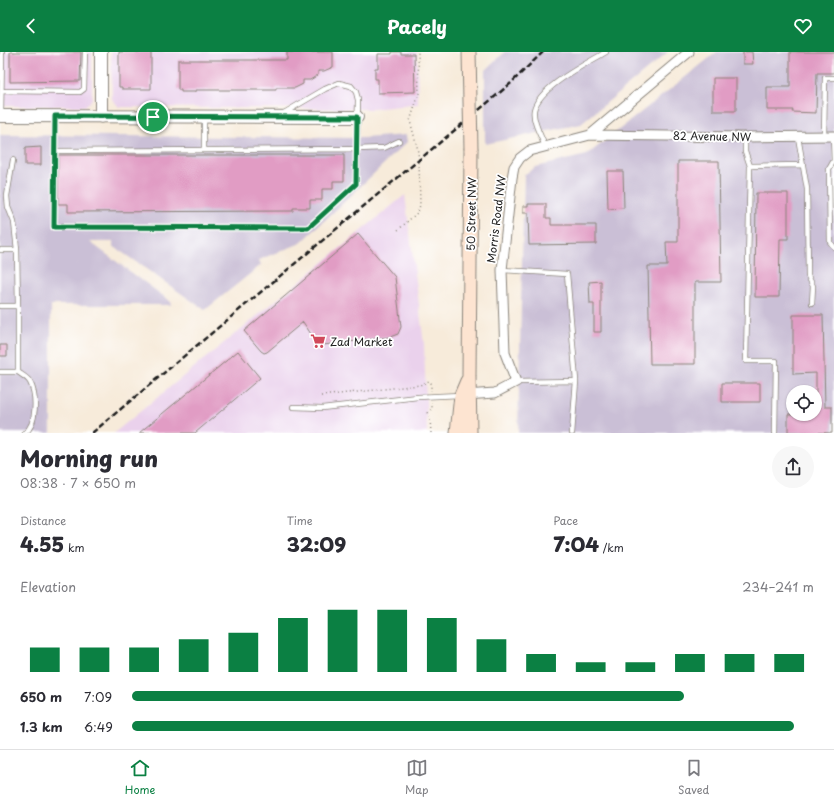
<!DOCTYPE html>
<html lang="en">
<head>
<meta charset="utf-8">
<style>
  body { margin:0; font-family:"Playpen Sans",sans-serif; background:#f7f7f7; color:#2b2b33; height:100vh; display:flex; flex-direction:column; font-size:15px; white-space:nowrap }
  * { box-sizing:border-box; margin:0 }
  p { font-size:13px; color:#7c7c81 }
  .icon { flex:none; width:22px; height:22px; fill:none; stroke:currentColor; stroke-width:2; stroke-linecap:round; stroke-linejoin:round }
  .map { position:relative; height:381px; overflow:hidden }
  .details { display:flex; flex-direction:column; background:#fff; flex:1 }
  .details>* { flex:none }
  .buttons { position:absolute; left:786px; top:333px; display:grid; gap:8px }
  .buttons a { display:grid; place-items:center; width:36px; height:36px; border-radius:50%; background:#fff; box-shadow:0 1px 3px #0004; font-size:20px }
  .pin { position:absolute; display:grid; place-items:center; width:34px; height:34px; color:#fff; margin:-17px; border:2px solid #fff; border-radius:50%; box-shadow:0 1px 4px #0007 }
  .round { display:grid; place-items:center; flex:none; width:42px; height:42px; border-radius:21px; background:#f7f7f7 }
  .summary { display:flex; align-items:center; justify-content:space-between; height:68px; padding:0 20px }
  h1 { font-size:22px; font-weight:800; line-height:30px }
  .figures { display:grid; grid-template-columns:repeat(3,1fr); gap:6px; height:68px; padding:4px 20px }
  .figures div { display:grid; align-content:center }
  .figures b { font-size:20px; font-weight:800 }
  .figures small { font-size:11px; font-weight:400 }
  .figures p { font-size:11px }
  .chart { height:112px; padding:8px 20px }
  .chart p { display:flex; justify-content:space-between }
  .chart svg { width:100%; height:72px; margin-top:4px; stroke:#0b8043; stroke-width:6 }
  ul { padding:0 20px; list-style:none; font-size:13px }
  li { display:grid; grid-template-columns:64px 48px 1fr; align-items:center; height:30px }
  li i { height:10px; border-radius:5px; background:#0b8043 }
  header { display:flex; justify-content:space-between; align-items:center; height:52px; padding:0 20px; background:#0b8043; color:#fff; font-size:18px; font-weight:800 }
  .dock { display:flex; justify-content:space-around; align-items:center; height:56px; border-top:1px solid #e1e1e2; background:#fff; font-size:11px; color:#7c7c81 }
  .dock a { display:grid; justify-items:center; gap:2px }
  .dock .current { color:#0b8043 }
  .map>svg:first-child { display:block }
  .built { fill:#ead1ec }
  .industrial { fill:#cabfd6; fill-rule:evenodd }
  .building { fill:#e19cc4 }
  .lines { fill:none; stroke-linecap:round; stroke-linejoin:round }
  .service-casing { stroke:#8a847b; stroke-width:6 }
  .minor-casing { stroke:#8a847b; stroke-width:11 }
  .tertiary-casing { stroke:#8a847b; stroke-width:14 }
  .secondary-casing { stroke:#8a847b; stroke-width:15 }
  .path { stroke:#8a847b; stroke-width:1.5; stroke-dasharray:1 3; stroke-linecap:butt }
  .service { stroke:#fff; stroke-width:4.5 }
  .minor { stroke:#fff; stroke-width:9 }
  .tertiary { stroke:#fff; stroke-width:12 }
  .secondary { stroke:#fde4d1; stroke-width:13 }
  .rail { stroke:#1c1c1c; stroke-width:2.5; stroke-dasharray:6 3; stroke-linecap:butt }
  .secondary-bridge-casing { stroke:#8a847b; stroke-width:15; stroke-linecap:butt }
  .secondary-bridge { stroke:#fde4d1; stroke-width:13 }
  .route-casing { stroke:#fff; stroke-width:8 }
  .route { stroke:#0b8043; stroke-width:5 }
  .labels { text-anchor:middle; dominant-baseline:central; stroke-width:3.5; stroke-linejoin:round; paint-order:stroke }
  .street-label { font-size:11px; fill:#1c1c1c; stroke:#fff }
  .poi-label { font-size:11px; fill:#1c1c1c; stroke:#fff; text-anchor:start }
</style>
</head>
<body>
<header><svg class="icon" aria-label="back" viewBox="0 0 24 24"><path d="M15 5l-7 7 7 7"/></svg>Pacely<svg class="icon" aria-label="heart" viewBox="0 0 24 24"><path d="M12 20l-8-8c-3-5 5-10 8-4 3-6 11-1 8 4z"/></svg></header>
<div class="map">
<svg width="834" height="381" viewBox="0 0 834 381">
  <rect width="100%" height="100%" fill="#fff"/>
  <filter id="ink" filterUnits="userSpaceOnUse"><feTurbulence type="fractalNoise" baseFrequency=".025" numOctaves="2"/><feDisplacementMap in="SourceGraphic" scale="8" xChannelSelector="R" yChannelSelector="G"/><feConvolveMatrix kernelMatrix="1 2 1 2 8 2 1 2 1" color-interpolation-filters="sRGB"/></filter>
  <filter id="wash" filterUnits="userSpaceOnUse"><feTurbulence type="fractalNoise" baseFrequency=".012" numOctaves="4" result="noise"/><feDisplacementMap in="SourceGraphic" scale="16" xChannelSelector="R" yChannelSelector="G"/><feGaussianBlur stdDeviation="0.9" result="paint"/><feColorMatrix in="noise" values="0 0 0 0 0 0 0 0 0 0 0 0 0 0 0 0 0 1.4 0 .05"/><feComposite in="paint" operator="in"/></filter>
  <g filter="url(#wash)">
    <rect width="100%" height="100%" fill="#f7ebda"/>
    <!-- built -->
    <path class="built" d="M0 0H92V47L85 54H0Z
      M111 0H417L418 52 373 57 119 55 112 47Z
      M405 143 424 292 427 381H114Z"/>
    <!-- industrial -->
    <path class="industrial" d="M505 0H668L581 72 485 92V19Z
      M717 0H834V381H518L524 123 535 115 587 103ZM793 340H815V362H793Z
      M0 83 363 86 406 83 407 90 301 191 259 208 261 213 205 258 113 194V190H90L170 249 171 253H51V381H0Z"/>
    <g id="blocks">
      <!-- building -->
      <path class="building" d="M10 0H81L80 29 10 30Z
        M119 0H151V37H122V35H119Z
        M287 0H333V15L324 19H318V23L310 28H303V32L295 36H276V38H195V40H181V38H178V8H287Z
        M392 0H401V2H414L415 40 378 41V27H375V16H378V2H392Z
        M743 0H752L753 12H743Z
        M790 0H834V21H817L816 61 792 60 793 58H767V35H790Z
        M713 26H736V59H713Z
        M41 95V113H25V96Z
        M58 103H344V129H333V137H322V148H310V156H293V159L68 160V152H58Z
        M678 109H719L721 230H695V312H650L648 214H667L666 190H678Z
        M607 119H623L624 156 608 157Z
        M756 141H788V187H780L779 245H755Z
        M528 152H546V166H551V173H596V192L529 193 528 161H523V154H528Z
        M358 182 395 225 401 275 398 282 390 285 323 293 319 291 315 288 303 270 267 300 264 301 261 299 244 279Z
        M601 229V280H594V252H590L589 230Z
        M793 263H823L825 355H832V381L788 380V362H815L816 355V321L793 322Z
        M0 293H7V304H0Z
        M238 299 260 326 195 381H139Z
        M722 331H760V350H722Z"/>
    </g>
  </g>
  <g filter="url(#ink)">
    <use href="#blocks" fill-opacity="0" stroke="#8a847b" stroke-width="1"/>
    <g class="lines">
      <!-- service casing -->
      <g class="service-casing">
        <path id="service" d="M2 39 80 40 84 37 85 0
          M1 64 2 0
          M55 65 54 175 308 176 356 132 358 48 356 40 351 34 339 31 325 37 284 61
          M204 66V98
          M824 84 825 26H834
          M833 84 834 110
          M745 85V99L750 114 746 309H776L775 381
          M798 85 807 137 808 224 813 234 812 251
          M545 94C541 84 532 69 534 58 539 35 586 12 606 0
          M55 99 357 97 384 96 399 89
          M13 108 7 144 8 155 14 170 17 198
          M833 110 829 117 830 190 834 195
          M750 114 803 113
          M0 198H17L18 254H0
          M502 218 567 222 576 329 572 381
          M0 320H18V254
          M18 320C22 323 28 326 30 330 37 343 37 372 25 381
          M516 330 576 329
          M293 355 322 356 418 345 460 343"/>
      </g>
      <!-- minor casing -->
      <g class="minor-casing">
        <path id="minor" d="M590 83 745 85 834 84
          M465 343 495 341 516 330 505 301 502 218 512 126 514 115 520 106 529 99 590 83 689 0"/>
      </g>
      <!-- tertiary casing -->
      <g class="tertiary-casing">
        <path id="tertiary" d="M101 0V65
          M0 64 357 65"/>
      </g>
      <!-- secondary casing -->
      <g class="secondary-casing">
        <path id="secondary" d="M457 381 461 343 467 329
          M470 381 469 324 471 97"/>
      </g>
      <!-- path -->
      <path class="path" d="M398 178 418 160 420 153 419 108 417 94 410 69 419 42 418 0
        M321 344 420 333 429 329 431 331V339
        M431 381 430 367 428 360 432 357V351"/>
      <!-- service -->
      <use href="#service" class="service"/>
      <!-- minor -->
      <use href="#minor" class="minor"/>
      <!-- tertiary -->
      <use href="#tertiary" class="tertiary"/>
      <!-- secondary -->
      <use href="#secondary" class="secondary"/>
      <!-- rail -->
      <path class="rail" d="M92 381 474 62 510 32 543 0"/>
      <!-- secondary-bridge casing -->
      <g class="secondary-bridge-casing">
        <path id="secondary-bridge" d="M469 0 471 97"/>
      </g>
      <!-- secondary-bridge -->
      <use href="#secondary-bridge" class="secondary-bridge"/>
    </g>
  </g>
  <g class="lines" filter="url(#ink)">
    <!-- route casing -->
    <g class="route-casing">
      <path id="route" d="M55 64 357 65 356 132 308 176 54 175Z"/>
    </g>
    <!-- route -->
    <use href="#route" class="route"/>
  </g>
  <!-- icons -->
  <defs>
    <g id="supermarket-bare" transform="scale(1.2)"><path d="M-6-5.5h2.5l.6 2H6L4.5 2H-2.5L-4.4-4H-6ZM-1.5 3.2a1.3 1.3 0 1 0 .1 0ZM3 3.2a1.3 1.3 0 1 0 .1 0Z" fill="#d1495b" stroke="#fff" stroke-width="2.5" paint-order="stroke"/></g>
  </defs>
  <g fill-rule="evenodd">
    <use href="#supermarket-bare" x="318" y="289"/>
  </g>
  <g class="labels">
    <!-- street labels -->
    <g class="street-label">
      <text transform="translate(712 84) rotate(1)">82 Avenue NW</text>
      <text transform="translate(471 162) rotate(-89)">50 Street NW</text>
      <text transform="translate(496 167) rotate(-83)">Morris Road NW</text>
    </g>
    <!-- poi labels -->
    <g class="poi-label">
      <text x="330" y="289">Zad Market</text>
    </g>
  </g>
</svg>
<div class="buttons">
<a><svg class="icon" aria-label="locate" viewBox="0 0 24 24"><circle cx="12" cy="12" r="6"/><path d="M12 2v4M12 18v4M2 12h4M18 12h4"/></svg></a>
</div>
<div class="pin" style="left:153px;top:65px;background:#1e9e55"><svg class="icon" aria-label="arrive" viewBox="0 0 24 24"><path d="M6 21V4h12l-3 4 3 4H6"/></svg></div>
</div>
<section class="details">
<div class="summary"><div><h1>Morning run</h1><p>08:38 · 7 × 650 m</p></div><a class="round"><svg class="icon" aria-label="share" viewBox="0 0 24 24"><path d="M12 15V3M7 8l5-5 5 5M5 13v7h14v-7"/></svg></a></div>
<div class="figures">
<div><p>Distance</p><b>4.55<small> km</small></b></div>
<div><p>Time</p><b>32:09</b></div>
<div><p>Pace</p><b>7:04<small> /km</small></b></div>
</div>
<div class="chart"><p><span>Elevation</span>234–241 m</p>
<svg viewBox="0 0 160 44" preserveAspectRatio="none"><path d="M5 44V29M15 44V29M25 44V29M35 44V24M45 44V20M55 44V11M65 44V6M75 44V6M85 44V11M95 44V24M105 44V33M115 44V38M125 44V38M135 44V33M145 44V33M155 44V33"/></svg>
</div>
<ul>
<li><b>650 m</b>7:09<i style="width:81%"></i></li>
<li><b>1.3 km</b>6:49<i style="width:97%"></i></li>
</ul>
</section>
<nav class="dock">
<a class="current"><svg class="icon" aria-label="home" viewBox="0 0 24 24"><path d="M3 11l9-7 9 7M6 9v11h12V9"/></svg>Home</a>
<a><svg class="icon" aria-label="map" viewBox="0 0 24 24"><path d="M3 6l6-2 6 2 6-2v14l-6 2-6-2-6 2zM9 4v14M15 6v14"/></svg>Map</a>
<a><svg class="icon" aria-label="saved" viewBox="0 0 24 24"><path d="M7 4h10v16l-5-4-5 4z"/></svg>Saved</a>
</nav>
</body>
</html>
